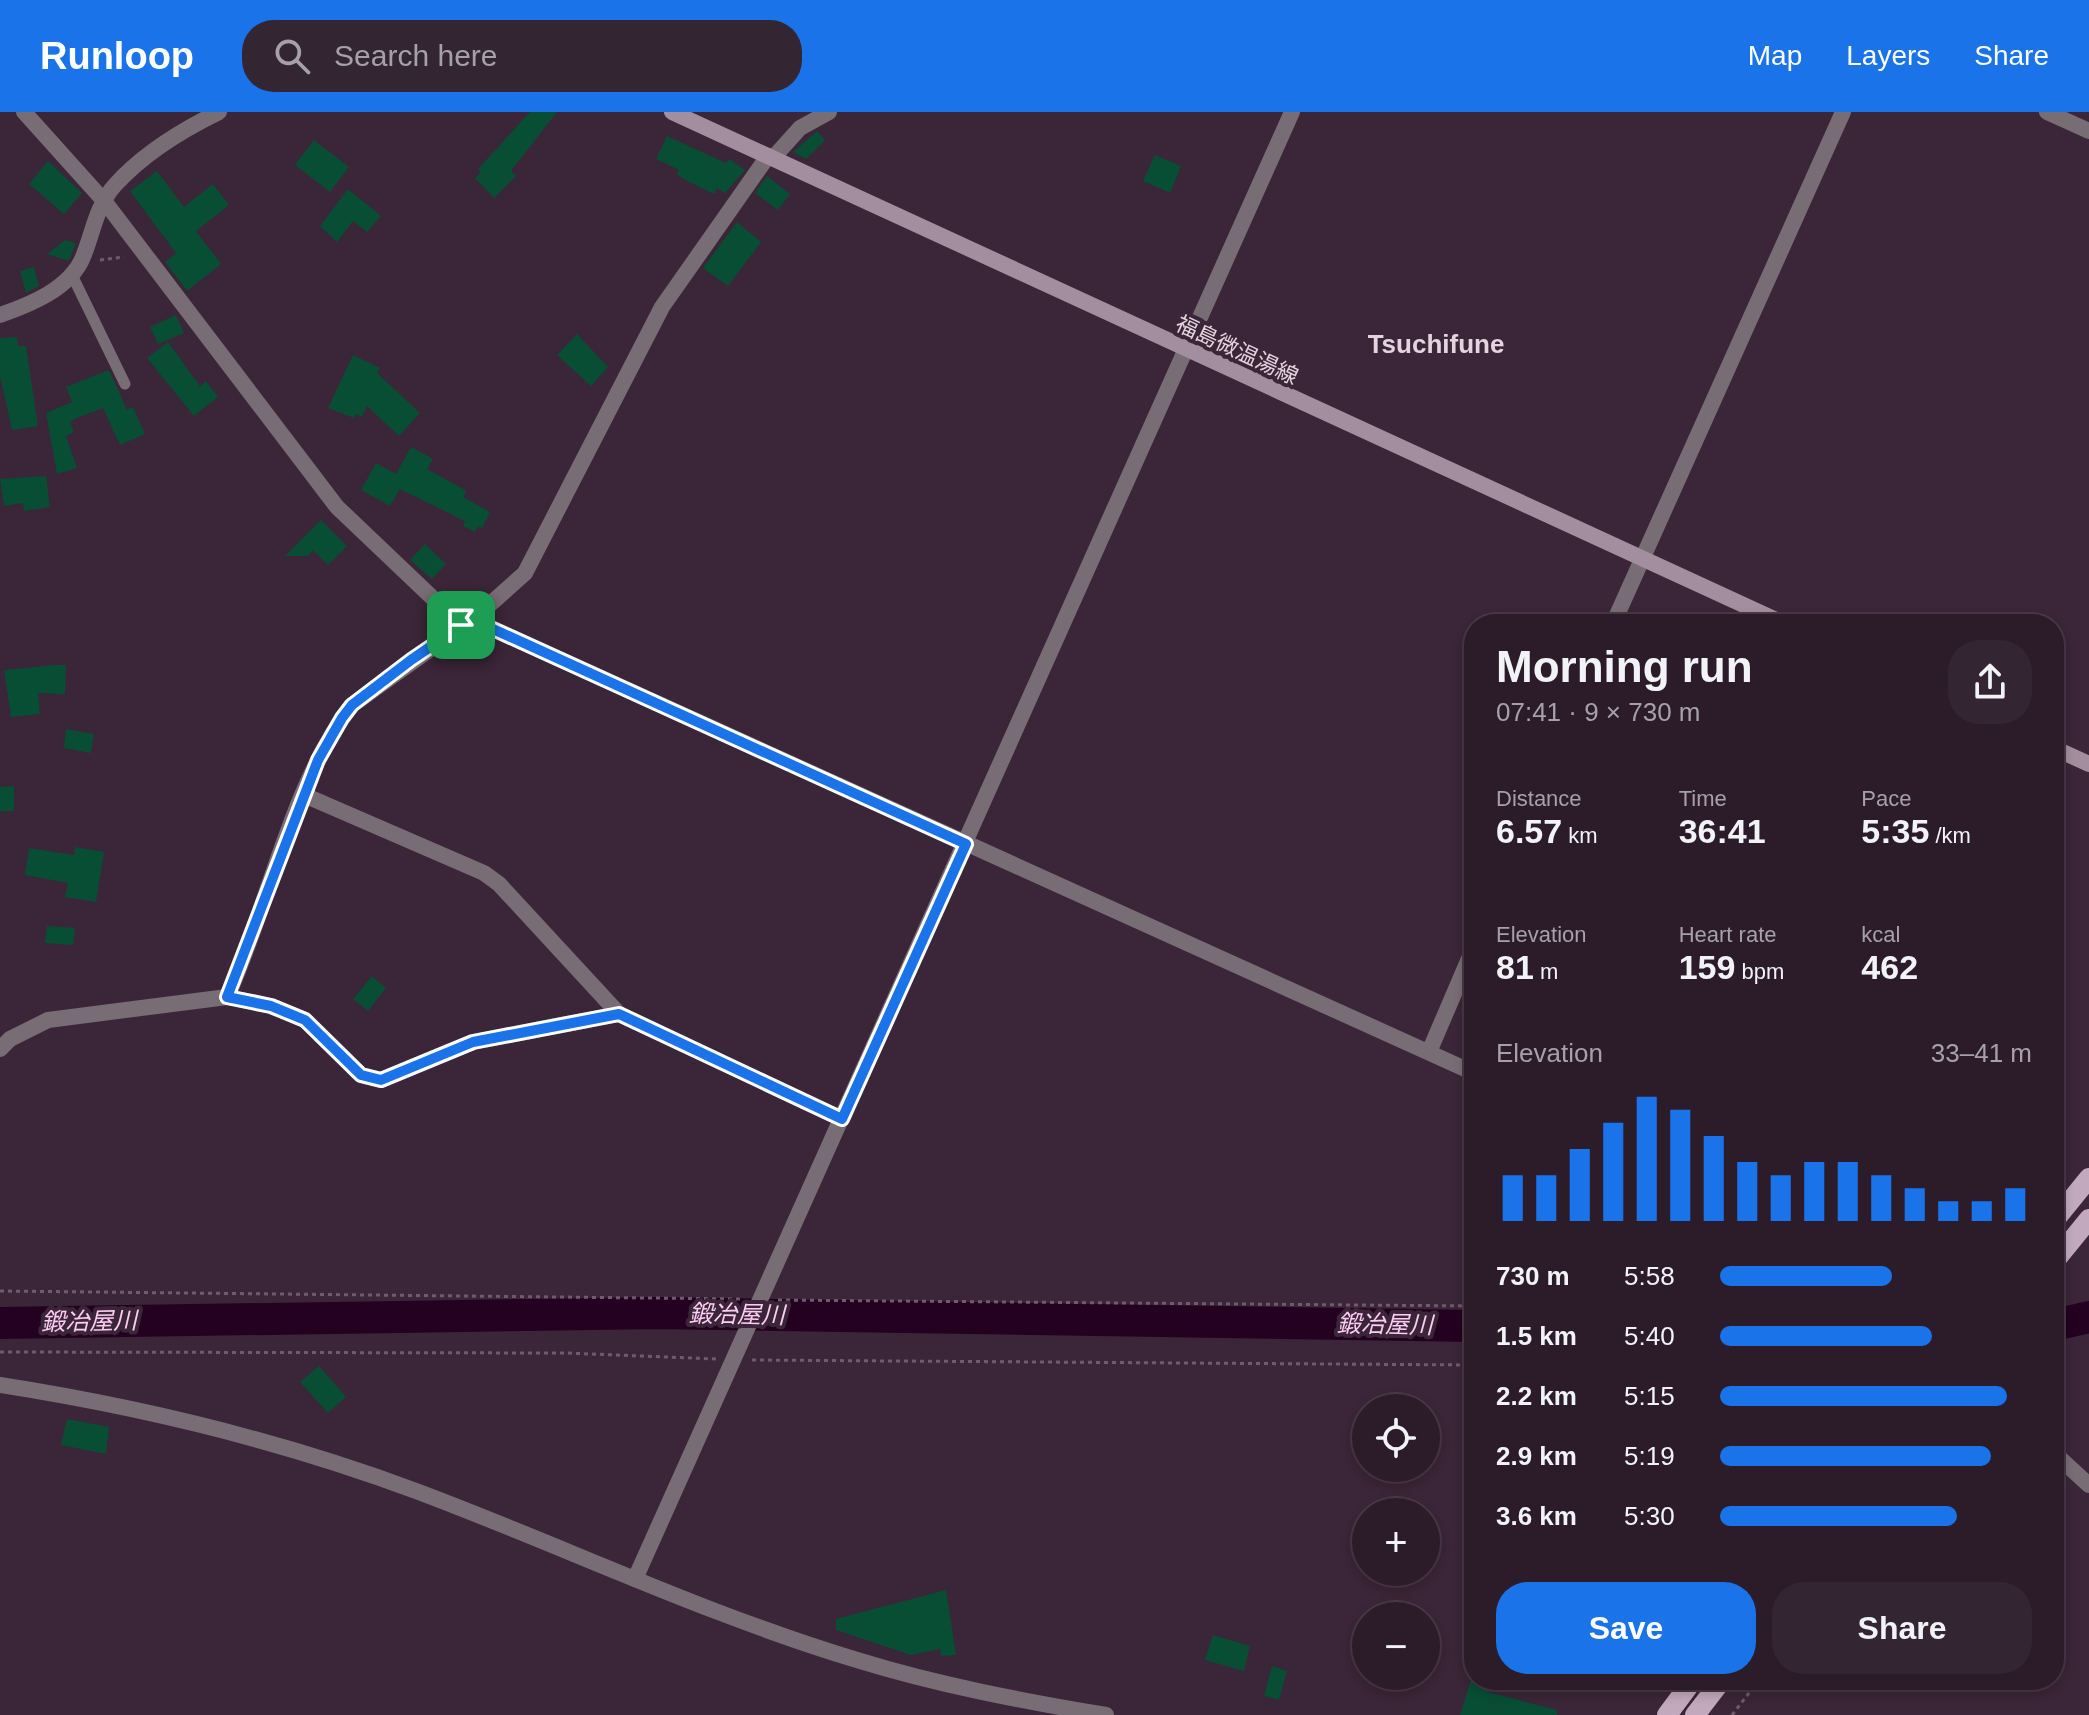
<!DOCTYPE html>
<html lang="en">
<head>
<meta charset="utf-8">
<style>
  body { margin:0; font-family:Helvetica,"Noto Sans JP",sans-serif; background:#342532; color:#f1f3f6; height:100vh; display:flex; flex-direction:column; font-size:30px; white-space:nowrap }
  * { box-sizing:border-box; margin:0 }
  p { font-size:26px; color:#a6a1a8 }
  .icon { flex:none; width:44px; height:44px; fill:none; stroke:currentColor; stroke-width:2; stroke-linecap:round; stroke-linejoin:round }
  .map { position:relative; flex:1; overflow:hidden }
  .panel { position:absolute; left:1464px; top:502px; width:600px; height:1076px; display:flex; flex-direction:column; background:#2c1c2a; border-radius:32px; box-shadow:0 4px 12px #0003,0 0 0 2px #483a47 }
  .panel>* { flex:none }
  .fabs { position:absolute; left:1352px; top:1282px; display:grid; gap:16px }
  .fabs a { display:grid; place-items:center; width:88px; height:88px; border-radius:50%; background:#2c1c2a; box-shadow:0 4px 12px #0003,0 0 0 2px #483a47; font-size:40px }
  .pin { position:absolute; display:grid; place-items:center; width:68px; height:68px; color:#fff; margin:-34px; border-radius:16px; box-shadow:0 4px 12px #0006 }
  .round { display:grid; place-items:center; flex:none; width:84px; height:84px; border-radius:32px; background:#342532 }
  .overview { display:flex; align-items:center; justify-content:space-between; height:136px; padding:0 32px }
  h1 { font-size:44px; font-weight:600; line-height:60px }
  .metrics { display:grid; grid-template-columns:repeat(3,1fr); gap:12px; height:136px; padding:8px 32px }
  .metrics div { display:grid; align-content:center }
  .metrics b { font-size:34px; font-weight:600 }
  .metrics small { font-size:22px; font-weight:400 }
  .metrics p { font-size:22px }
  .chart { height:224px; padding:16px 32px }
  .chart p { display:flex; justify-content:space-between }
  .chart svg { width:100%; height:144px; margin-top:8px; stroke:#1a73e8; stroke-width:6 }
  .cta { display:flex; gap:16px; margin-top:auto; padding:16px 32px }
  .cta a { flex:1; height:92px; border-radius:32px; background:#1a73e8; color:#fff; font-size:32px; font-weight:600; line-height:92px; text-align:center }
  .cta a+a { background:#342532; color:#f1f3f6 }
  ul { padding:0 32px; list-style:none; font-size:26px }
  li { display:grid; grid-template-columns:128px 96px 1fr; align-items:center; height:60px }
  li i { height:20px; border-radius:10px; background:#1a73e8 }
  header { display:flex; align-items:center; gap:48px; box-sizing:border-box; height:112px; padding:0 40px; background:#1a73e8; color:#fff }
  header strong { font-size:38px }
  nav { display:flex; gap:44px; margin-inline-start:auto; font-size:28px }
  .search { width:560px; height:72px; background:#342532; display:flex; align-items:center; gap:20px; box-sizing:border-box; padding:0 28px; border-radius:32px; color:#a6a1a8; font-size:30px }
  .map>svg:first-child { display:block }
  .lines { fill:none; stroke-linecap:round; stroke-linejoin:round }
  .river { stroke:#240120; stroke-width:32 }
  .building { fill:#074e35 }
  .path { stroke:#6f5b6c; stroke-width:3; stroke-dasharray:4 4; stroke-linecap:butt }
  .service { stroke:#786c75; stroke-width:11 }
  .minor { stroke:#786c75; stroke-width:16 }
  .tertiary { stroke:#786c75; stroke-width:16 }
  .secondary { stroke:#a28e9e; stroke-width:16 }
  .primary { stroke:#c2a9bd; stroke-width:20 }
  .route-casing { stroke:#fff; stroke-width:16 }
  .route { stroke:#1a73e8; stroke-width:10 }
  .labels { text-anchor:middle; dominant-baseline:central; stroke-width:8; stroke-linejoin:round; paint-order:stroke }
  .street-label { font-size:22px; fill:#e3d4e0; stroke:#3b2538 }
  .water-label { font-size:24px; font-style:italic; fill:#feccf4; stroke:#3b2538 }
  .quarter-label { font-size:26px; font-weight:bold; fill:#e3d4e0; stroke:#3b2538 }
</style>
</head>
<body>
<header>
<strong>Runloop</strong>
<div class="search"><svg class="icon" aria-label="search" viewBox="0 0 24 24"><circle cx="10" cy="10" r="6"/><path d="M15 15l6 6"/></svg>Search here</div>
<nav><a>Map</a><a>Layers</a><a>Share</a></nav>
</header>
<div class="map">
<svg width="2089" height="1603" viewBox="0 0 2089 1603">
  <rect width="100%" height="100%" fill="#3b2538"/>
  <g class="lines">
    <!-- river -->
    <path class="river" d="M0 1211 659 1201 1474 1214
      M2054 1213 2089 1205"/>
  </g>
  <!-- building -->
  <path class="building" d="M530 0H557L511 59 516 64 494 86 475 66 481 60 478 57Z
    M817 19 825 28 806 47 793 40Z
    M667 24 726 51 729 47 745 58 725 81 717 76 714 82 685 68 677 62 679 58 656 47Z
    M314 28 349 55 330 80 295 53Z
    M1155 43 1181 54 1170 81 1143 69Z
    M48 49 82 81 64 102 29 72Z
    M157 59 184 95 213 72 229 93 196 119 221 152 187 179 165 150 176 141 130 79Z
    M767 64 790 82 778 98 755 81Z
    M348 77 381 104 367 120 353 109 337 130 320 114Z
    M737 110 761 130 728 174 703 156Z
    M65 128 76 131 69 149 47 142Z
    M34 155 39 174 26 181 20 159Z
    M176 203 184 221 158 232 150 215Z
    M577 222 608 255 591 274 557 243Z
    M17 225 18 234H26L38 314 12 318 0 264V226Z
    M168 230 200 274 206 269 218 285 194 304 147 246Z
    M353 243 380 256 377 261 420 301 399 324 367 294 362 305 356 302 354 306 328 296Z
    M109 258 127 298 133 295 145 322 120 333 103 296 74 307 70 310 74 320 66 324 77 356 57 362 46 301 72 290 66 275Z
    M411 335 433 347 427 357 467 379 463 385 490 400 482 416 478 414 475 420 463 414 465 409 400 377 390 394 361 378 376 351 396 362Z
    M46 364 50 395 24 399 23 391 4 394 0 367Z
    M321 408 347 434 328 453 313 438 308 444H285Z
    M425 432 446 452 432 467 410 448Z
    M55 553H66L65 582 38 581 40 602 11 605 4 558Z
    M66 617 94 622 91 641 64 636Z
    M14 674V699H0V675Z
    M75 735 104 740 96 790 65 785 68 771 25 763 29 736 74 743Z
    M47 814 75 816 73 833 45 831Z
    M372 864 386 876 368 899 353 887Z
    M319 1254 346 1285 328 1301 300 1270Z
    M67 1307 109 1315 106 1342 61 1333Z
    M946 1478 956 1543 941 1544 940 1537 911 1543 836 1518V1507Z
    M1213 1523 1250 1534 1244 1559 1205 1548Z
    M1272 1554 1287 1559 1279 1588 1264 1584Z
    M1471 1568H1492L1488 1580 1557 1598V1603H1460Z"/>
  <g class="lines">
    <!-- path -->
    <path class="path" d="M100 148 124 145
      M0 1179 742 1187
      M2054 1180 2064 1167
      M778 1188 1474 1194
      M0 1240 566 1241 716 1247
      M752 1248 1474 1253
      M1732 1603 1759 1568"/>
    <!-- service -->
    <path class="service" d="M71 161 125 272"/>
    <!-- minor -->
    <path class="minor" d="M24 0 105 90 337 395 461 513
      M2047 0 2089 19
      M773 46 800 16 829 0
      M0 203C29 193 70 177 83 145 93 121 96 94 115 73 143 42 182 18 219 0
      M471 507 1474 961
      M1613 512 1843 0
      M304 683 484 761 499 772 619 902 842 1007
      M227 885C269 793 291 672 352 593L478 503 525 461 662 195 768 44
      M0 937 10 927 48 908 227 885 271 894 305 908 361 963 381 968 473 930 619 902
      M1429 940 1474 835
      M2054 1341 2089 1373
      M635 1467 1292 0"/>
    <!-- tertiary -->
    <path class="tertiary" d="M0 1273C141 1295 282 1329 416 1379 563 1434 707 1503 857 1548 938 1573 1022 1589 1106 1603"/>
    <!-- secondary -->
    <path class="secondary" d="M672 0 1785 512
      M2054 636 2089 652"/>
    <!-- primary -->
    <path class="primary" d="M2054 1109 2089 1066
      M2054 1150 2089 1107
      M1667 1603 1693 1568
      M1695 1603 1722 1568"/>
  </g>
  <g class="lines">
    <!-- route casing -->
    <g class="route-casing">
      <path id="route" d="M471 507 966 732 842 1007 619 902 473 930 381 968 361 963 305 908 271 894 227 885 318 648 342 606 352 593 411 548Z"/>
    </g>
    <!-- route -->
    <use href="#route" class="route"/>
  </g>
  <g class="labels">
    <!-- street labels -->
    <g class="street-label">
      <text transform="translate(1237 238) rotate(25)">福島微温湯線</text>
    </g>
    <!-- water labels -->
    <g class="water-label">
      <text transform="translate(737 1202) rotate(1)">鍛冶屋川</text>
      <text transform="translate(89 1209) rotate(-1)">鍛冶屋川</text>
      <text transform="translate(1385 1212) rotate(1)">鍛冶屋川</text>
    </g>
    <!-- quarter labels -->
    <g class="quarter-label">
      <text x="1436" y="232">Tsuchifune</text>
    </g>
  </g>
</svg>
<div class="fabs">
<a><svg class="icon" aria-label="locate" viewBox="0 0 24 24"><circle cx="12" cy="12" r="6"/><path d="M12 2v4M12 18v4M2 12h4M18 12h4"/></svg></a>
<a>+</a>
<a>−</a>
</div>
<div class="pin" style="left:461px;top:513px;background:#1e9e55"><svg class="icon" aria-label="arrive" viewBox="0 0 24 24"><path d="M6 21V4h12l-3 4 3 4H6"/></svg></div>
<section class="panel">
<div class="overview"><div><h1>Morning run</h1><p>07:41 · 9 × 730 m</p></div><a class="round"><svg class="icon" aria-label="share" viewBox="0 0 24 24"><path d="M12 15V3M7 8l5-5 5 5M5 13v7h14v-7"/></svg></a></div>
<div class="metrics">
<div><p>Distance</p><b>6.57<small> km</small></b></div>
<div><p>Time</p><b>36:41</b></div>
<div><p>Pace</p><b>5:35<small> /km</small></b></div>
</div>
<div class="metrics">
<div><p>Elevation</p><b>81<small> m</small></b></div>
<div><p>Heart rate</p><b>159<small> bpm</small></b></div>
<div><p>kcal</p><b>462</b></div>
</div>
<div class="chart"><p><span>Elevation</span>33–41 m</p>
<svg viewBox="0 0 160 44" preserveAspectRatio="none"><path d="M5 44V30M15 44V30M25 44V22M35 44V14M45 44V6M55 44V10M65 44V18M75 44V26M85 44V30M95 44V26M105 44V26M115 44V30M125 44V34M135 44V38M145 44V38M155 44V34"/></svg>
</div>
<ul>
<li><b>730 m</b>5:58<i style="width:55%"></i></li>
<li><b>1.5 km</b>5:40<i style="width:68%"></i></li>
<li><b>2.2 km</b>5:15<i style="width:92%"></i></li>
<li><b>2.9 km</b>5:19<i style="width:87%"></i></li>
<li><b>3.6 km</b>5:30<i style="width:76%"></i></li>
</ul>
<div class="cta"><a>Save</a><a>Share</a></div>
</section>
</div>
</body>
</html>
